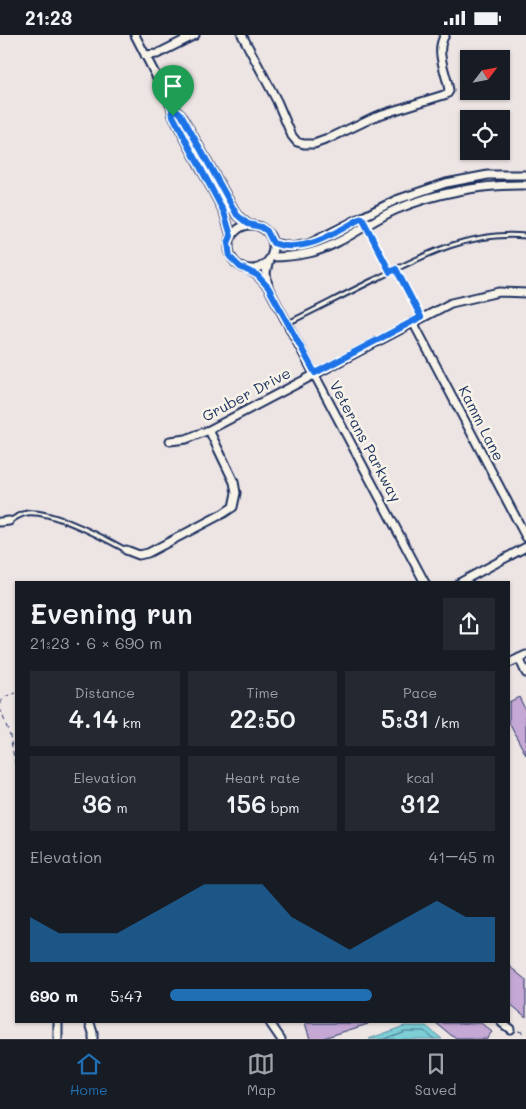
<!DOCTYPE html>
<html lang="en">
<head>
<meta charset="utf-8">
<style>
  body { margin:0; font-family:Mali,sans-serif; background:#242831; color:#f1f3f6; height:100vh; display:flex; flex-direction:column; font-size:19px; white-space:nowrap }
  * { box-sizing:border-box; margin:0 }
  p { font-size:16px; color:#9ea1a6 }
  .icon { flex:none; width:28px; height:28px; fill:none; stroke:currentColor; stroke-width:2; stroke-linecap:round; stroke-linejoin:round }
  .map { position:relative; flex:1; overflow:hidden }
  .sheet { position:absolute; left:15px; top:546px; width:495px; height:442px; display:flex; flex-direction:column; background:#171b24; border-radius:0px; box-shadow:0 1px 4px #0004 }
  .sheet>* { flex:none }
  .needle { width:32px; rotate:58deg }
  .controls { position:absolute; left:460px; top:15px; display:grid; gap:10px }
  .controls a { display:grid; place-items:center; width:50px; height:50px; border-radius:0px; background:#171b24; box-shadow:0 1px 4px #0004; font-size:25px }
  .pin { position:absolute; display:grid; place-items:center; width:42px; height:42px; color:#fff; margin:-51px -21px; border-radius:50% 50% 50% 0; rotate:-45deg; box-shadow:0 0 5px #0007 }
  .pin .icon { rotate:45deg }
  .round { display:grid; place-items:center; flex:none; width:52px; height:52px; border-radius:0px; background:#242831 }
  .head { display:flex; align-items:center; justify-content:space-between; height:85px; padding:0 15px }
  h1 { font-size:28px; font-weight:600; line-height:38px }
  .figures { display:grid; grid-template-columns:repeat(3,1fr); gap:8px; height:85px; padding:5px 15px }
  .figures div { display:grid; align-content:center; border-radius:0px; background:#242831; text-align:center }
  .figures b { font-size:25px; font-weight:600 }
  .figures small { font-size:14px; font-weight:400 }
  .figures p { font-size:14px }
  .chart { height:140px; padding:10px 15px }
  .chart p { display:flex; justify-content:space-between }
  .chart svg { width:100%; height:90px; margin-top:5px; fill:#1f6fb2; opacity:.7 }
  ul { padding:0 15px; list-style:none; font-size:16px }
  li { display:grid; grid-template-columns:80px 60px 1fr; align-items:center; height:38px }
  li i { height:12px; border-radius:6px; background:#1f6fb2 }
  .status { display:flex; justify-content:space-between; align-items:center; height:35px; padding:0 25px; background:#171b24; direction:ltr }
  .status svg { height:14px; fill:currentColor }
  .dock { display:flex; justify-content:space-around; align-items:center; height:70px; border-top:1px solid #363941; background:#171b24; font-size:14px; color:#9ea1a6 }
  .dock a { display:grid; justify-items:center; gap:2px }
  .dock .active { color:#1f6fb2 }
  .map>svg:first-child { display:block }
  .water { fill:#7dced5; stroke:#568ea5 }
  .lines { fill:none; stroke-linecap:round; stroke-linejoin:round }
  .shore { stroke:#426f8e; stroke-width:1 }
  .building { fill:#c6a8d5; stroke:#1b2f5e }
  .service-casing { stroke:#1b2f5e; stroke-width:7 }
  .minor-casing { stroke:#1b2f5e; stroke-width:11 }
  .path { stroke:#1b2f5e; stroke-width:1; stroke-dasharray:5 4; stroke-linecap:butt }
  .service { stroke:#f7f3e8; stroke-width:3 }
  .minor { stroke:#f7f3e8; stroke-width:7 }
  .route-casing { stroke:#fff; stroke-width:10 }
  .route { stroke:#1a73e8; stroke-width:6 }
  .labels { text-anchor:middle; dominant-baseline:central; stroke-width:5; stroke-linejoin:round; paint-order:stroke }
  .street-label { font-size:15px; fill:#1b2f5e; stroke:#f7f3e8 }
</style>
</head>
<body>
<div class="status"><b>21:23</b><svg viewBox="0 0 49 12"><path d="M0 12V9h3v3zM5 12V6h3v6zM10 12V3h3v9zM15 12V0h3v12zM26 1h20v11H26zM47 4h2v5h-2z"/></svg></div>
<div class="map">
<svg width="526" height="1004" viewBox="0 0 526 1004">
  <rect width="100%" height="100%" fill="#ede4e4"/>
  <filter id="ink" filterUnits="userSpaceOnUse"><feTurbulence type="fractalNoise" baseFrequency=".02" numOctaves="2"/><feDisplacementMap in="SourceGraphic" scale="10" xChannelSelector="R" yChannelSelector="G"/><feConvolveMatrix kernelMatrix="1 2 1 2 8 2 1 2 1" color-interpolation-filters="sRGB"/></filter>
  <g filter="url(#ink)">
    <!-- water -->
    <path class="water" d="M404 991H426L442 1004H369Z"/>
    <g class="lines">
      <!-- shore -->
      <path class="shore" d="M384 1004 405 996H424L434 1004"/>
    </g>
    <!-- building -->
    <path class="building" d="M519 662 526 676V720L509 688V667Z
      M509 931 526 945V982L509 968Z
      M305 988H368V989L320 1004H310Z
      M436 988H481L492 997 486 1004H456Z"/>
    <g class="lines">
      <!-- service casing -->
      <g class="service-casing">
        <path id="service" d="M396 234 421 282
          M288 288C317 274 345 259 374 245 422 221 471 195 526 201
          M10 486C16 482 21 479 27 478 51 475 104 503 126 515"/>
      </g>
      <!-- minor casing -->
      <g class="minor-casing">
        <path id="minor" d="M135 0 171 70 173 81 224 177 231 201
          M242 0 277 66 292 101 297 107 304 109H314L328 104 376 81 447 59 449 56C447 38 434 17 445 0
          M145 20 157 19 195 0
          M171 70 181 79 237 180 248 189
          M229 212a22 22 0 1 1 44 0a22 22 0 1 1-44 0Z
          M273 208 292 212 309 209 396 165 446 148 488 140H526
          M271 222C283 222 296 221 309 218 340 211 366 188 395 175 434 158 483 149 526 150
          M247 234 257 240 268 252 425 548
          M268 252 266 238 269 225
          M413 287 526 502
          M170 406 186 404 209 395 451 268 499 257 526 258
          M0 487 9 486
          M126 515 139 520 148 518 224 478 233 472 236 458 234 447 209 395
          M459 548 526 512
          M519 623 526 638
          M509 628 526 620
          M90 988 93 998V1004
          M270 988 281 1004
          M502 988 510 994
          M58 1004V988"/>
      </g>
      <!-- path -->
      <path class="path" d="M370 198 388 232
        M0 669 4 662 16 658
        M0 673 10 701 16 733
        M518 996 526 998"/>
      <!-- service -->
      <use href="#service" class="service"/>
      <!-- minor -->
      <use href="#minor" class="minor"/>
    </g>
  </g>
  <g class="lines" filter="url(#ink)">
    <!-- route casing -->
    <g class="route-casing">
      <path id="route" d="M171 70 181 79 237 180 248 189 261 192 267 196 273 208C305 220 335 197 362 183L390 237 396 234 421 282 315 338 268 252 257 240 240 232 230 222 228 208 231 201 224 177 173 81Z"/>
    </g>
    <!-- route -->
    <use href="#route" class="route"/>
  </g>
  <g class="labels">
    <!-- street labels -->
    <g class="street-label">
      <text transform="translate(246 359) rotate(-28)">Gruber Drive</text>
      <text transform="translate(482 388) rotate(63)">Kamm Lane</text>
      <text transform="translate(366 406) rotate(62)">Veterans Parkway</text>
    </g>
  </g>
</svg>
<div class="controls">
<a><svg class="needle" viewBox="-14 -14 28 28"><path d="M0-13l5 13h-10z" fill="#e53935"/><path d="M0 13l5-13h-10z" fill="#9ea1a6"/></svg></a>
<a><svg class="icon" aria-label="locate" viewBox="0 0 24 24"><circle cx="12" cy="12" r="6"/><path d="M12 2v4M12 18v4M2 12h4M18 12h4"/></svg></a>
</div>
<div class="pin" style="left:173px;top:81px;background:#1e9e55"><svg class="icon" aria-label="arrive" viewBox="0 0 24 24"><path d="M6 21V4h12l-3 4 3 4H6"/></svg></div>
<section class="sheet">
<div class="head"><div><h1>Evening run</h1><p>21:23 · 6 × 690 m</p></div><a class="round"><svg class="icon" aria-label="share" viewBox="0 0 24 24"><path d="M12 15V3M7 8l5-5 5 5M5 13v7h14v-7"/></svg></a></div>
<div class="figures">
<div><p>Distance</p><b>4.14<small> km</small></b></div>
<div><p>Time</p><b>22:50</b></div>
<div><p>Pace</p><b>5:31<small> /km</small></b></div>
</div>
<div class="figures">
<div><p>Elevation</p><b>36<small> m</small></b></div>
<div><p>Heart rate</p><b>156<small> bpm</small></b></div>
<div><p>kcal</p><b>312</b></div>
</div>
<div class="chart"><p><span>Elevation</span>41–45 m</p>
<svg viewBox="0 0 160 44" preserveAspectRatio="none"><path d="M0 44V22L10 30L20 30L30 30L40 22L50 14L60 6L70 6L80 6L90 22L100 30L110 38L120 30L130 22L140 14L150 22L160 22V44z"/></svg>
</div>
<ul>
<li><b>690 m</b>5:47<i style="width:62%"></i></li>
</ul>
</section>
</div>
<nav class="dock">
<a class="active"><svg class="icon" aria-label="home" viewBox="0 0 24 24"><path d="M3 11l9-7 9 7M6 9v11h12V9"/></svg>Home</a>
<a><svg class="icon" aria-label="map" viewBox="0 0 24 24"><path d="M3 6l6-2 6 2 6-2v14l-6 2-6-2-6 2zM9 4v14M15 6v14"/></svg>Map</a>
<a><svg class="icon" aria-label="saved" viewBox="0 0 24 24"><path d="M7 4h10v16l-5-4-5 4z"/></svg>Saved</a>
</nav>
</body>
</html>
